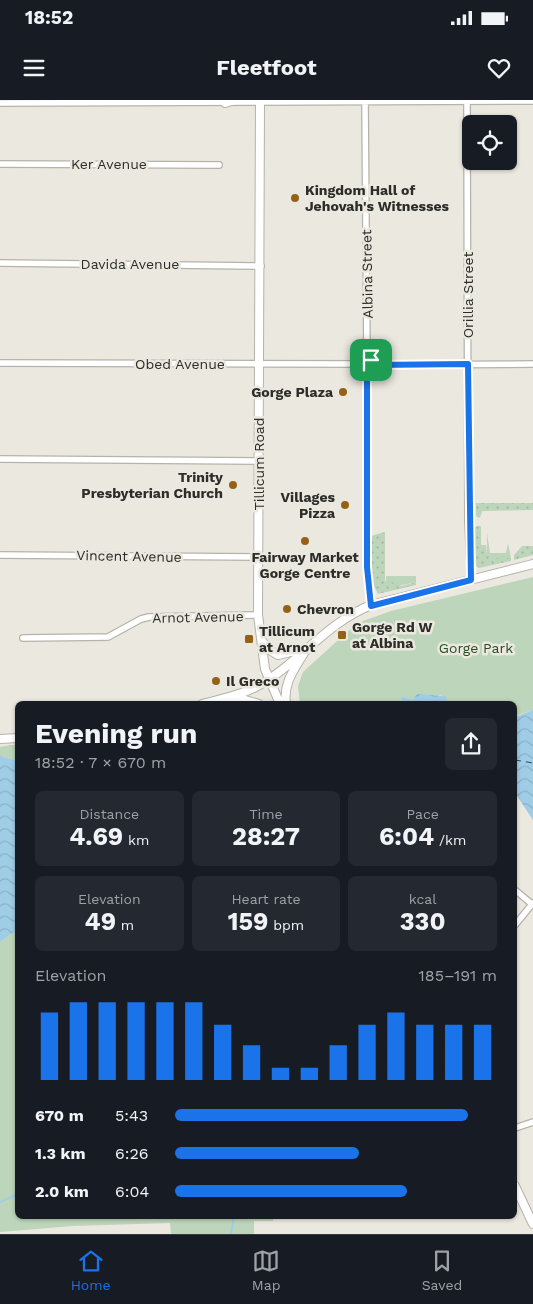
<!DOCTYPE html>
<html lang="en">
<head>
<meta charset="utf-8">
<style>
  body { margin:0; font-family:"Work Sans",sans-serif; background:#242831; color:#f1f3f6; height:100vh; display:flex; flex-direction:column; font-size:19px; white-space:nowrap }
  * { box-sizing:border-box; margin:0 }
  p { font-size:16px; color:#9ea1a6 }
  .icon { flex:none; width:28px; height:28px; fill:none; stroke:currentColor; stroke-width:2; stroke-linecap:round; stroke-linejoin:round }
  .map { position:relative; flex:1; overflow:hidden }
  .details { position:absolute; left:15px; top:601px; width:502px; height:518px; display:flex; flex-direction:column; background:#171b24; border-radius:8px; box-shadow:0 1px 4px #0004 }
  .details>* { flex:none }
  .tools { position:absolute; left:462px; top:15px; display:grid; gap:10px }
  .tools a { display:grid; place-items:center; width:55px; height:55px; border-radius:8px; background:#171b24; box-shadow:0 1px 4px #0004; font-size:25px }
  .pin { position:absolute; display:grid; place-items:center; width:42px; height:42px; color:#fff; margin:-21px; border-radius:10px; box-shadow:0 2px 8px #0006 }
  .round { display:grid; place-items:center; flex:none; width:52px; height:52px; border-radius:8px; background:#242831 }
  .headline { display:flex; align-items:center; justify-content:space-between; height:85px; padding:0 20px }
  h1 { font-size:28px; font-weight:700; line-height:38px }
  .figures { display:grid; grid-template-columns:repeat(3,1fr); gap:8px; height:85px; padding:5px 20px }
  .figures div { display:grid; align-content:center; border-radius:8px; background:#242831; text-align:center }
  .figures b { font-size:25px; font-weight:700 }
  .figures small { font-size:14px; font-weight:400 }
  .figures p { font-size:14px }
  .chart { height:140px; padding:10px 20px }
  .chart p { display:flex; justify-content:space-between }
  .chart svg { width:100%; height:90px; margin-top:5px; stroke:#1a73e8; stroke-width:6 }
  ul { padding:0 20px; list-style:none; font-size:16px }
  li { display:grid; grid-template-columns:80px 60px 1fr; align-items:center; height:38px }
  li i { height:12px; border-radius:6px; background:#1a73e8 }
  .status { display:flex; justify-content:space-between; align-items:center; height:35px; padding:0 25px; background:#171b24; direction:ltr }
  .status svg { height:14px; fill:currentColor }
  header { display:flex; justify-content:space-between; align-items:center; height:65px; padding:0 20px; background:#171b24; font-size:22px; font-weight:700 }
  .dock { display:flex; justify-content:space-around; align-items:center; height:70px; border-top:1px solid #363941; background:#171b24; font-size:14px; color:#9ea1a6 }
  .dock a { display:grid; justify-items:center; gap:2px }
  .dock .selected { color:#1a73e8 }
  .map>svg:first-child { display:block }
  .grass { fill:url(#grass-dots) }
  .green { fill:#bdd5ba }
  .water { fill:url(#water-waves) }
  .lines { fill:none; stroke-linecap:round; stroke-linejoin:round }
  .stream { stroke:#a0cde6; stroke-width:2 }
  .ferry { stroke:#19506a; stroke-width:1; stroke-dasharray:6 5; stroke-linecap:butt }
  .street-casing { stroke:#b5b3aa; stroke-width:8 }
  .secondary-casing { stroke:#b5b3aa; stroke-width:10 }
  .street { stroke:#fff; stroke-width:5.5 }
  .secondary { stroke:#fff; stroke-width:8 }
  .route-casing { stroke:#fff; stroke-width:10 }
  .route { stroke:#1a73e8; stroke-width:6 }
  .poi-dot { fill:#966117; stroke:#eae8df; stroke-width:2 }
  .labels { text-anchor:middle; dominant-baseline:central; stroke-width:5; stroke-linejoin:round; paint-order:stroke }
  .street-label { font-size:14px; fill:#2c2c28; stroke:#eae8df }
  .poi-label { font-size:14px; font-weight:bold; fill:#2c2c28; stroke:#eae8df; text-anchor:start }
  .park-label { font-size:14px; fill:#254f1f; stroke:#eae8df }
</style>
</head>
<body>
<div class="status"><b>18:52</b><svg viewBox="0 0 49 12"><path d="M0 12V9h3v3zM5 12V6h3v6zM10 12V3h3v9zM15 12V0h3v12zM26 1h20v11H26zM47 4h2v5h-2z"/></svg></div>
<header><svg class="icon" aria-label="menu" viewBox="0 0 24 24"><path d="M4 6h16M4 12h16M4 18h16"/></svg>Fleetfoot<svg class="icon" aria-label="heart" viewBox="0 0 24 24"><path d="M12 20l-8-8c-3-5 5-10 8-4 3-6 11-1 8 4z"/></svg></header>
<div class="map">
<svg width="533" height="1134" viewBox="0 0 533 1134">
  <defs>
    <pattern id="grass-dots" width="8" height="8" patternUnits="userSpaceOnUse" patternTransform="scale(1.25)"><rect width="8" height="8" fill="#bdd5ba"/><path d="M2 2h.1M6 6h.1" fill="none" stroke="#a3b7a0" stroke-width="1.8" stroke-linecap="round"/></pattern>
    <pattern id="water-waves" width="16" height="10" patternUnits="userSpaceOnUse" patternTransform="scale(1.25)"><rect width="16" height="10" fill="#a0cde6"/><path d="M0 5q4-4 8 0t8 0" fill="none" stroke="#8ab0c5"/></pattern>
  </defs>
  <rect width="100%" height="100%" fill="#eae8df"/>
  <!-- grass -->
  <path class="grass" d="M476 403H533V410L482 411 480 418 476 416Z
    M477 426H481V445H486L487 454 495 458H511V461L479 468C469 462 473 442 472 430Z
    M385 432V481L396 482 401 486 416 482V485L378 494 372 482 371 436Z
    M522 446H533V455L514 460V455Z"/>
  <!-- green -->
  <path class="green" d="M487 433 490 453H506L508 443 511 458H495L487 454Z
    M386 476H416V482L397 486 396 482 386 483Z
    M533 477V610L515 616V604H447L441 595H417L412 600 402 596V604H300L298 586 303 572 347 532 363 521 391 511Z
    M10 645H17V661L0 656V647Z
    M17 830 18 1116H273V1121H254V1134H171L170 1123 73 1126 0 1132V842Z"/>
  <!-- water -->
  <path class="water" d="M417 594 446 596 447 604H402V596L412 600Z
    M533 610V720L515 693V617Z
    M0 656 18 661 17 830 0 842Z"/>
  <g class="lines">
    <!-- stream -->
    <path class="stream" d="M0 1102 18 1094
      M231 1134 234 1116"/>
    <!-- ferry -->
    <path class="ferry" d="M515 660 533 663"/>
    <!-- street casing -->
    <g class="street-casing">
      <path id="street" d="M365 0 367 259
        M467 0 468 422 471 480
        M0 3 533 1
        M0 64 219 65
        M0 163 261 166
        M361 265a6 6 0 1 1 12 0a6 6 0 1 1-12 0Z
        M0 263 361 264
        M373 265 533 264
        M367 271V467L371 505
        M0 359 259 361
        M0 455 258 457
        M23 538 108 537 141 519 149 517 258 515
        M515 790 533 805
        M515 825 533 803
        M515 1028 533 1022"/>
    </g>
    <!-- secondary casing -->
    <g class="secondary-casing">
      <path id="secondary" d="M260 0 258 515 265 569 280 604
        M225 3 235 0
        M262 541 268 549 278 555 303 549
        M229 601 242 599 259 604
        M202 604C220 599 238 596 254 588 297 566 324 524 371 505L533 464
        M286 604C283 583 294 570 304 553
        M0 639 18 638
        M515 1086 533 1124"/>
    </g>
    <!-- street -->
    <use href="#street" class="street"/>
    <!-- secondary -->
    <use href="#secondary" class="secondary"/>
  </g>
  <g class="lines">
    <!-- route casing -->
    <g class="route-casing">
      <path id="route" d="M367 259 373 265 468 264 471 480 371 506 367 467V271L362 269 360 264Z"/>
    </g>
    <!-- route -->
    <use href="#route" class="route"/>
  </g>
  <!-- markers -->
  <g class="poi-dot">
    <circle cx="295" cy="98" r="5"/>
    <circle cx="343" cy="292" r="5"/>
    <circle cx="233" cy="385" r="5"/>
    <circle cx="345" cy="405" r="5"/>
    <circle cx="305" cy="441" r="5"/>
    <circle cx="287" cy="509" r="5"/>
    <rect x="337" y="530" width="10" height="10" rx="2.5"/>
    <rect x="244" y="534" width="10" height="10" rx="2.5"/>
    <circle cx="216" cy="581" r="5"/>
  </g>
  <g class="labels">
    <!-- street labels -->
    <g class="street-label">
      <text x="109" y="64">Ker Avenue</text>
      <text x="130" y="164">Davida Avenue</text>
      <text transform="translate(367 174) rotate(-91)">Albina Street</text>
      <text transform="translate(468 195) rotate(-90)">Orillia Street</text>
      <text x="180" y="264">Obed Avenue</text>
      <text transform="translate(259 364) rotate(-90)">Tillicum Road</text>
      <text transform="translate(129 456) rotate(1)">Vincent Avenue</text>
      <text transform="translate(198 517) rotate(-1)">Arnot Avenue</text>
    </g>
    <!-- poi labels -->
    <g class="poi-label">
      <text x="305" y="90">Kingdom Hall of<tspan x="305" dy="16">Jehovah's Witnesses</tspan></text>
      <text x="333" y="292" text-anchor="end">Gorge Plaza</text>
      <text x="223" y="377" text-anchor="end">Trinity<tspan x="223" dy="16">Presbyterian Church</tspan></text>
      <text x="335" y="397" text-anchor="end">Villages<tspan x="335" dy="16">Pizza</tspan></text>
      <text x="305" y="457" text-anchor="middle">Fairway Market<tspan x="305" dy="16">Gorge Centre</tspan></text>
      <text x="297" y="509">Chevron</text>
      <text x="352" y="527">Gorge Rd W<tspan x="352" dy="16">at Albina</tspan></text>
      <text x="259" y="531">Tillicum<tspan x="259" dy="16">at Arnot</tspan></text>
      <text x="226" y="581">Il Greco</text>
    </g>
    <!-- park labels -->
    <g class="park-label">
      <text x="476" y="548">Gorge Park</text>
    </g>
  </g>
</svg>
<div class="tools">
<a><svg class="icon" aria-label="locate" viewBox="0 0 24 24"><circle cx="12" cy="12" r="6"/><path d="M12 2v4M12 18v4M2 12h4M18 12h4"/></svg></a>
</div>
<div class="pin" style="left:371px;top:260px;background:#1e9e55"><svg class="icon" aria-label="arrive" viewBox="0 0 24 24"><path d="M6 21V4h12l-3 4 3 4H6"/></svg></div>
<section class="details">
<div class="headline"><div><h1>Evening run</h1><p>18:52 · 7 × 670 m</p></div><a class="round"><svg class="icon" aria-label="share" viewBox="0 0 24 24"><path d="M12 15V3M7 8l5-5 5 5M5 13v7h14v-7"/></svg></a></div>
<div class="figures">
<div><p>Distance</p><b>4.69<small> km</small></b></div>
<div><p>Time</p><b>28:27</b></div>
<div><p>Pace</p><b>6:04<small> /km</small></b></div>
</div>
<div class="figures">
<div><p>Elevation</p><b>49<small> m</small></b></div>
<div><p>Heart rate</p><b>159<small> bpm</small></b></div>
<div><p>kcal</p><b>330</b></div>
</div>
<div class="chart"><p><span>Elevation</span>185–191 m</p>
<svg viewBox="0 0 160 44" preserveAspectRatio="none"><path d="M5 44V11M15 44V6M25 44V6M35 44V6M45 44V6M55 44V6M65 44V17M75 44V27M85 44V38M95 44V38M105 44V27M115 44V17M125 44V11M135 44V17M145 44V17M155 44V17"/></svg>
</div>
<ul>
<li><b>670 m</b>5:43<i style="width:91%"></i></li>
<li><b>1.3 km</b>6:26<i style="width:57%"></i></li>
<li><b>2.0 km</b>6:04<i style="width:72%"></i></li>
</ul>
</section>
</div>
<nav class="dock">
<a class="selected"><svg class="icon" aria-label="home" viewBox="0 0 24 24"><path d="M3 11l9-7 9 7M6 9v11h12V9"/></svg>Home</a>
<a><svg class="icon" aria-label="map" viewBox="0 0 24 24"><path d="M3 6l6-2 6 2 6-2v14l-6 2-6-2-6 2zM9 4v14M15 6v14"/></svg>Map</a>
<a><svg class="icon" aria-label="saved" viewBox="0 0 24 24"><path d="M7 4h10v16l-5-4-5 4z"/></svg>Saved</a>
</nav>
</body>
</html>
